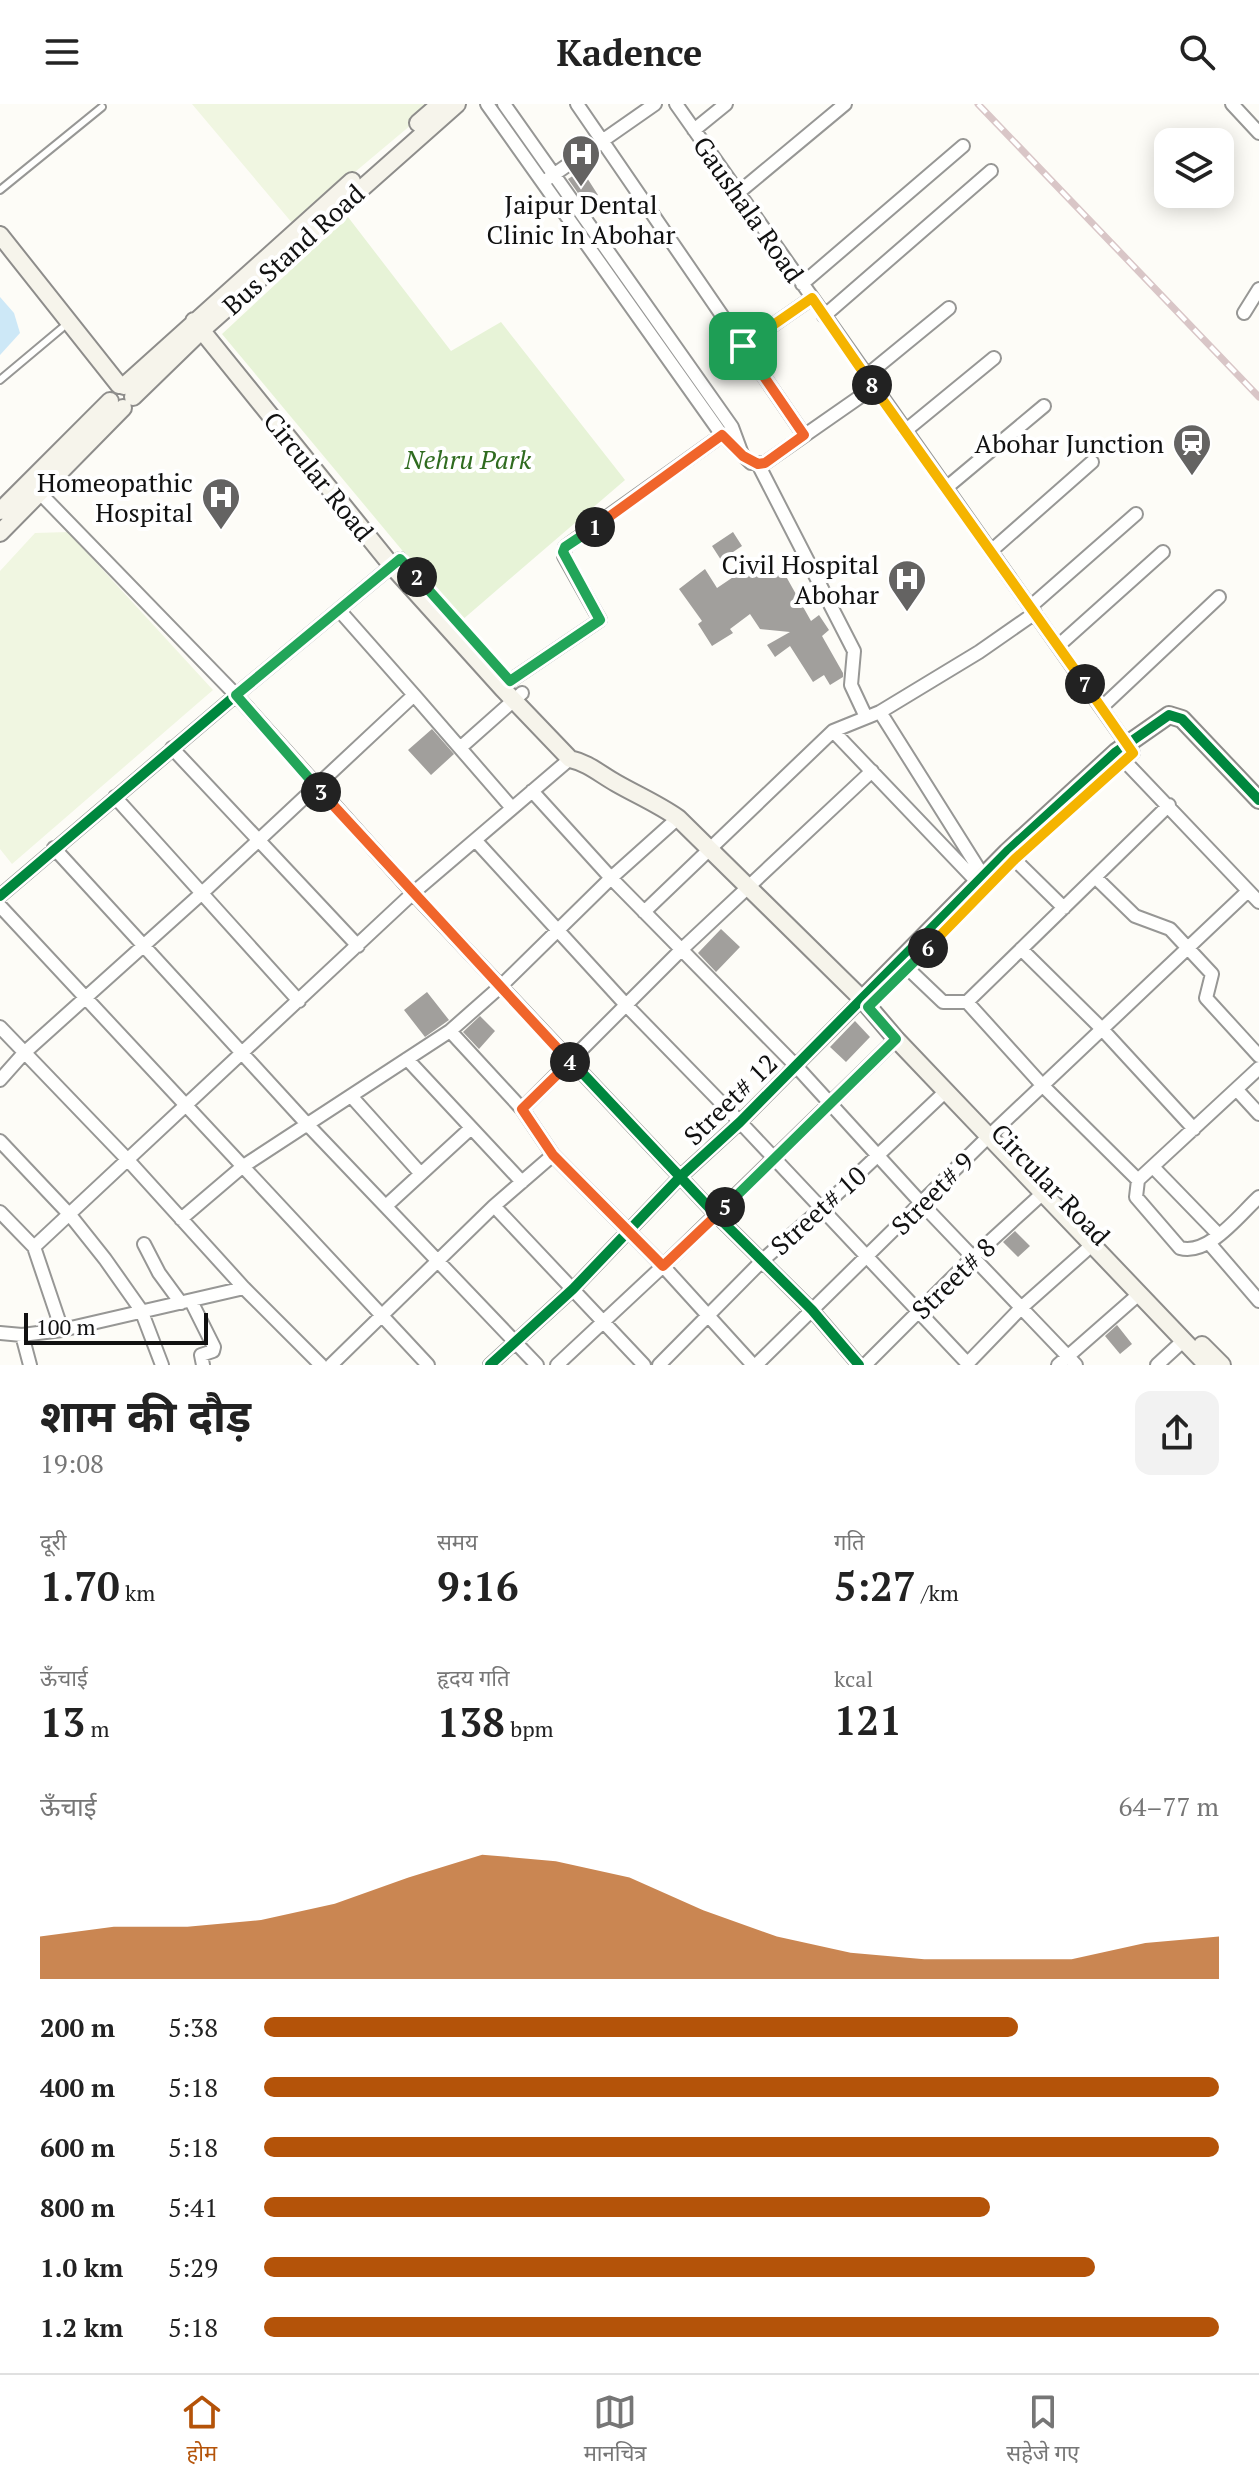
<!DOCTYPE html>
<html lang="hi">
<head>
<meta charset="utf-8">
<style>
  body { margin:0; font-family:"PT Serif","Noto Sans Devanagari",serif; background:#f2f2f2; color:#222; height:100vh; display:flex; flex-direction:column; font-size:30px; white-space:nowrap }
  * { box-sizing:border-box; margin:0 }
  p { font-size:26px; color:#767676 }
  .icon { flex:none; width:44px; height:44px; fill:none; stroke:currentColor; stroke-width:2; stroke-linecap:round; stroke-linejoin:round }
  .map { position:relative; height:1261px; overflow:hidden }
  .details { display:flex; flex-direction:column; background:#fff; flex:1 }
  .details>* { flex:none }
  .fabs { position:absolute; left:1154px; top:24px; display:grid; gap:16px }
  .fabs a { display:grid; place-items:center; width:80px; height:80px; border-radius:16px; background:#fff; box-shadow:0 4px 20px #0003; font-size:40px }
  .scale { position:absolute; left:24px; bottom:20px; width:184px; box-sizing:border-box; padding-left:8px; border:4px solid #111; border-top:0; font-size:22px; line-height:28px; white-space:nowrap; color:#111; -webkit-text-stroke:6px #fff; paint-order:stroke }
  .pin { position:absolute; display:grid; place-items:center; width:68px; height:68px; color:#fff; margin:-34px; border-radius:16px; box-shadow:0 4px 12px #0006 }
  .km { position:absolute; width:40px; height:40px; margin:-20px; border-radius:50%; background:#222; color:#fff; font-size:22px; line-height:40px; text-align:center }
  .round { display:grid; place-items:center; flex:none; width:84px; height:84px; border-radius:16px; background:#f2f2f2 }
  .headline { display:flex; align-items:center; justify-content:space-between; height:136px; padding:0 40px }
  h1 { font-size:44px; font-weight:700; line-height:60px }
  .stats { display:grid; grid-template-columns:repeat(3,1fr); gap:12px; height:136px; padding:8px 40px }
  .stats div { display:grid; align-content:center }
  .stats b { font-size:40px; font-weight:700 }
  .stats small { font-size:22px; font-weight:400 }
  .stats p { font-size:22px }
  .chart { height:224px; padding:16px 40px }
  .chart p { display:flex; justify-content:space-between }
  .chart svg { width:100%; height:144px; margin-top:8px; fill:#b45309; opacity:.7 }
  ul { padding:0 40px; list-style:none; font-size:26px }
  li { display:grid; grid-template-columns:128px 96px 1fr; align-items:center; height:60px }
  li i { height:20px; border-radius:10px; background:#b45309 }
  header { display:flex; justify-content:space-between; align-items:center; height:104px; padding:0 40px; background:#fff; font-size:36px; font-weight:700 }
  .menu { display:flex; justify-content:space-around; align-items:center; height:112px; border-top:2px solid #e0e0e0; background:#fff; font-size:22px; color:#767676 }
  .menu a { display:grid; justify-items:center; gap:4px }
  .menu .selected { color:#b45309 }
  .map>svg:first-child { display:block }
  .green { fill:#e7f3d7 }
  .pitch { fill:#f0f6e1 }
  .water { fill:#cde8f7 }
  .building { fill:#a19f9c }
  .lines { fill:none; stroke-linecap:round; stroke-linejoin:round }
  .lane-casing { stroke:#979795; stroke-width:10 }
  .street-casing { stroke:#979795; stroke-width:16 }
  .secondary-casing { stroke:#8e8d8b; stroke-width:20 }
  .lane { stroke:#fffffe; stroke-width:6 }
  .street { stroke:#fffffe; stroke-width:12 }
  .secondary { stroke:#f6f4eb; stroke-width:16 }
  .rail-casing { stroke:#d9c6c7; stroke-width:7 }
  .rail { stroke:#fff; stroke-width:4; stroke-dasharray:12; stroke-linecap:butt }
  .cycleway-casing { stroke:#fff; stroke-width:15 }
  .cycleway { stroke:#00873e; stroke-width:10 }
  .split-1-casing { stroke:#fff; stroke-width:16 }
  .split-2-casing { stroke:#fff; stroke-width:16 }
  .split-3-casing { stroke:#fff; stroke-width:16 }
  .split-4-casing { stroke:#fff; stroke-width:16 }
  .split-5-casing { stroke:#fff; stroke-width:16 }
  .split-6-casing { stroke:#fff; stroke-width:16 }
  .split-7-casing { stroke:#fff; stroke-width:16 }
  .split-8-casing { stroke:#fff; stroke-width:16 }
  .split-9-casing { stroke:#fff; stroke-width:16 }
  .split-1 { stroke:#f0652b; stroke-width:10 }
  .split-2 { stroke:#22a559; stroke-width:10 }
  .split-3 { stroke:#22a559; stroke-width:10 }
  .split-4 { stroke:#f0652b; stroke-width:10 }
  .split-5 { stroke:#f0652b; stroke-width:10 }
  .split-6 { stroke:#22a559; stroke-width:10 }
  .split-7 { stroke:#f5b400; stroke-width:10 }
  .split-8 { stroke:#f5b400; stroke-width:10 }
  .split-9 { stroke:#f5b400; stroke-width:10 }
  .labels { text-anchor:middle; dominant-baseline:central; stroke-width:8; stroke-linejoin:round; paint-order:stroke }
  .poi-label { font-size:26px; fill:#111; stroke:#fff; text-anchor:end }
  .street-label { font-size:26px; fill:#111; stroke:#fff }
  .park-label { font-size:26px; font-style:italic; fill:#2f6b1f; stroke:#fff }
</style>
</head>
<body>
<header><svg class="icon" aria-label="menu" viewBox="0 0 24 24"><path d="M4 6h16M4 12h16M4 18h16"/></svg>Kadence<svg class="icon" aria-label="search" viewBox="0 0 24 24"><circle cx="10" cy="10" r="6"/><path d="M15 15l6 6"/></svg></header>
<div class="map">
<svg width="1259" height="1261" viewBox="0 0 1259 1261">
  <rect width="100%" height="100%" fill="#fdfcf7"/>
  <!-- green -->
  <path class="green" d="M348 113 451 247 501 218 625 376 461 517 222 230Z"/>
  <!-- pitch -->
  <path class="pitch" d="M192 0H436L293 120Z
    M68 428 213 586 12 760 0 745V467L35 429Z"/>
  <!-- water -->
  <path class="water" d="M0 193 14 209 20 229 0 251Z"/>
  <!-- building -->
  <path class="building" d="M582 66 598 91 585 99 568 75Z
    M733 428 742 442 721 456 712 442Z
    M769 456 778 469 783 467 811 517 819 511 829 526 822 532 843 569V573L830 581 824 571 813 578 790 542 775 553 767 541 790 528 760 525 750 510 730 525 733 529 712 542 698 520 702 517 679 485 705 465 717 484 757 457 761 462Z
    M432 625 454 650 431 671 408 646Z
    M721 825 740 843 716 868 698 849Z
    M427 888 449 916 425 933 404 906Z
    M480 912 495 927 479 945 463 928Z
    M855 917 870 933 846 958 830 943Z
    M1015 1127 1030 1142 1018 1153 1003 1138Z
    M1117 1221 1132 1240 1120 1250 1105 1232Z"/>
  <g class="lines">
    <!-- lane casing -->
    <g class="lane-casing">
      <path id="lane" d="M0 86 102 3
        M0 276 62 224"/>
    </g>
    <!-- street casing -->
    <g class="street-casing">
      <path id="street" d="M487 0 722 331 751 359H765L874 283
        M504 0 732 323 742 350
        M577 0 804 331
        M676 0 1133 649
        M1232 0 1259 29
        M694 26 726 0
        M549 74 655 0
        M738 89 845 0
        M802 180 963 42
        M1244 209 1259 185
        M824 212 991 67
        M743 242 812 194
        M866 272 949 204
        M905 327 994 254
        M758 360 854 547 851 581 866 613
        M34 383 236 591 400 455
        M946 384 1044 302
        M991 447 1092 358
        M1030 503 1136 410
        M339 506 414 591
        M1058 542 1163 448
        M510 577 600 516 564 452 565 443 722 331
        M1102 603 1219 493
        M880 608 987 778
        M833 627 984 785
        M172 644 358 842
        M460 644 522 589
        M1116 648 1259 798
        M532 687 611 774 796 962 922 1100 1076 1261
        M115 693 299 897
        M476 737 627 902 740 1018 969 1261
        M54 744 307 1020 537 1261
        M1007 748 1064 804
        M1095 773 1135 812 1170 825 1212 870 1206 894 1259 952
        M0 792 236 591 413 789 716 1111 812 1206 859 1261
        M0 802 428 1261
        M644 808 833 627 880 608 979 548 1035 509
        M1021 845 1101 924 1194 1025
        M901 858 943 898H967
        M0 923 127 1055 244 1184 321 1261
        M407 955 522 1078
        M1259 964 1138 1076 1136 1093 1180 1144C1209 1152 1240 1110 1259 1093
        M0 976 24 949 201 790 414 591 512 704
        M1237 986 1259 1010
        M351 992 421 1070
        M522 1005 681 846 872 667
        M0 1037 70 1111 105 1155 141 1206 162 1261
        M553 1051 663 1162 753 1261
        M1153 1063 1218 1130
        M1138 1076 1043 982 967 898 1169 701
        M386 1102 471 1024
        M494 1102 644 1261
        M0 1108 34 1143 62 1226
        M181 1115 242 1063 450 927 501 882 611 774 678 714
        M1209 1139 1259 1197
        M144 1140 159 1169 181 1199
        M34 1143 413 789 570 655
        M191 1197 214 1243 213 1247 201 1251 203 1261
        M0 1229 22 1231 62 1226 244 1184
        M22 1231 30 1261
        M331 1261 494 1102 553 1051 522 1005 450 927
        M490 1261 573 1185 681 1072 740 1018 862 895
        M557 1261 663 1162 896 935
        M659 1261 764 1155 821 1105 946 987
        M756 1261 990 1031 1248 787
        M865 1261 972 1154 1043 1089
        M966 1261 1021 1204 1093 1140
        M1058 1261 1139 1190
        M1157 1261 1183 1237"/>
    </g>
    <!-- secondary casing -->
    <g class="secondary-casing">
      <path id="secondary" d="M418 19 440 0
        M0 131 119 281
        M194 217 392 462 502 584 570 655C588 659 600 670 616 679 637 691 658 700 678 714L862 895 896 935 1207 1261
        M124 282 352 77
        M133 293 202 226 457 0
        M0 407 110 297
        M0 429 123 304
        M862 895 1007 748 1116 648 1169 611 1182 615 1259 696
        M1202 1241 1222 1261"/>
    </g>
    <!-- lane -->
    <use href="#lane" class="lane"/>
    <!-- street -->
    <use href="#street" class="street"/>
    <!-- secondary -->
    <use href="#secondary" class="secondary"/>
    <!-- rail casing -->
    <g class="rail-casing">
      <path id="rail" d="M978 0 1259 293"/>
    </g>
    <!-- rail -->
    <use href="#rail" class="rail"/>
    <!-- cycleway casing -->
    <g class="cycleway-casing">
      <path id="cycleway" d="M0 792 236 591 413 789 716 1111 812 1206 859 1261
        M490 1261 573 1185 681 1072 740 1018 1007 748 1116 648 1169 611 1182 615 1259 696"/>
    </g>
    <!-- cycleway -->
    <use href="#cycleway" class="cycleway"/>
  </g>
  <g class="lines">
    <!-- split-1 casing -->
    <g class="split-1-casing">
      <path id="split-1" d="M595 423 722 331 743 352 758 360 765 359 804 331 743 242"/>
    </g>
    <!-- split-2 casing -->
    <g class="split-2-casing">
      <path id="split-2" d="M417 473 510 577 600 516 563 448 565 443 595 423"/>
    </g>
    <!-- split-3 casing -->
    <g class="split-3-casing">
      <path id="split-3" d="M321 688 236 591 400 455 417 473"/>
    </g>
    <!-- split-4 casing -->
    <g class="split-4-casing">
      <path id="split-4" d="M321 688 570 958"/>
    </g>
    <!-- split-5 casing -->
    <g class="split-5-casing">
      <path id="split-5" d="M570 958 522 1005 553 1051 663 1162 725 1103"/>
    </g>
    <!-- split-6 casing -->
    <g class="split-6-casing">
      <path id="split-6" d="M725 1103 896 935 868 903 928 844"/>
    </g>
    <!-- split-7 casing -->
    <g class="split-7-casing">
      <path id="split-7" d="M928 844 1015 755 1133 649 1085 580"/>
    </g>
    <!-- split-8 casing -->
    <g class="split-8-casing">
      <path id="split-8" d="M872 281 1085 580"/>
    </g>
    <!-- split-9 casing -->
    <g class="split-9-casing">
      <path id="split-9" d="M743 242 812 194 872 281"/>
    </g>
    <!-- split-1 -->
    <use href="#split-1" class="split-1"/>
    <!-- split-2 -->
    <use href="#split-2" class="split-2"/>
    <!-- split-3 -->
    <use href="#split-3" class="split-3"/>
    <!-- split-4 -->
    <use href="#split-4" class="split-4"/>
    <!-- split-5 -->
    <use href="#split-5" class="split-5"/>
    <!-- split-6 -->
    <use href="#split-6" class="split-6"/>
    <!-- split-7 -->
    <use href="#split-7" class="split-7"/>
    <!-- split-8 -->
    <use href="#split-8" class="split-8"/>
    <!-- split-9 -->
    <use href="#split-9" class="split-9"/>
  </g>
  <!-- icons -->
  <defs>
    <g id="hospital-pin" transform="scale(2)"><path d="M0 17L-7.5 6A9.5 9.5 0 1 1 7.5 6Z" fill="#646362" stroke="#fff"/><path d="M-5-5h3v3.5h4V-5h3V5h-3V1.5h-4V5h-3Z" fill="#fff"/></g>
    <g id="station-pin" transform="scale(2)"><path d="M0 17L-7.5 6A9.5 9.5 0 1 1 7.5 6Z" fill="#646362" stroke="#fff"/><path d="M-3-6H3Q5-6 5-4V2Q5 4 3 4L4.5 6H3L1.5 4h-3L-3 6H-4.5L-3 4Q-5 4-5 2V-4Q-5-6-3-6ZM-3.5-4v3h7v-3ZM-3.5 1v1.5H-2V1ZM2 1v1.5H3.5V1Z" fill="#fff"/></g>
  </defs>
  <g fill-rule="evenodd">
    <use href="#hospital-pin" x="581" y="50"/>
    <use href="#station-pin" x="1192" y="339"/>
    <use href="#hospital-pin" x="221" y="393"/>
    <use href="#hospital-pin" x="907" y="475"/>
  </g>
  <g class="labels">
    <!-- poi labels -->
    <g class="poi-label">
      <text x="581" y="100" text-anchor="middle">Jaipur Dental<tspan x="581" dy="30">Clinic In Abohar</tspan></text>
      <text x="1164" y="339">Abohar Junction</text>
      <text x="193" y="378">Homeopathic<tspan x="193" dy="30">Hospital</tspan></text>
      <text x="879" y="460">Civil Hospital<tspan x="879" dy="30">Abohar</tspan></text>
    </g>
    <!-- street labels -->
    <g class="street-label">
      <text transform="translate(749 105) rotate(55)">Gaushala Road</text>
      <text transform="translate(293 145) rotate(-42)">Bus Stand Road</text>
      <text transform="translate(319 372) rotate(51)">Circular Road</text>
      <text transform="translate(730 995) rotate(-44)">Street# 12</text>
      <text transform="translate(1051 1080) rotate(46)">Circular Road</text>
      <text transform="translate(932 1089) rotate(-45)">Street# 9</text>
      <text transform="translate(818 1106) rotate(-42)">Street# 10</text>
      <text transform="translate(953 1174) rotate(-44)">Street# 8</text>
    </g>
    <!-- park labels -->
    <g class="park-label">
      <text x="468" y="355">Nehru Park</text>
    </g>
  </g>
</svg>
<div class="fabs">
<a><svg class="icon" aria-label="layers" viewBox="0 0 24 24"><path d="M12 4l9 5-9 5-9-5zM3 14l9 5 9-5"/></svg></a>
</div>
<div class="scale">100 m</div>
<div class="pin" style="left:743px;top:242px;background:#1e9e55"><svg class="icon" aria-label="arrive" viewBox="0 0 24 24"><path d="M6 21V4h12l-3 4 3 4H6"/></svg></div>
<b class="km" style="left:595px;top:423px">1</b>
<b class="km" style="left:417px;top:473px">2</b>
<b class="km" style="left:321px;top:688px">3</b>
<b class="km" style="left:570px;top:958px">4</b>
<b class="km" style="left:725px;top:1103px">5</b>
<b class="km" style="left:928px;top:844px">6</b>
<b class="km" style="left:1085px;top:580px">7</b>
<b class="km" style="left:872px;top:281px">8</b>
</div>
<section class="details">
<div class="headline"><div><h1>शाम की दौड़</h1><p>19:08</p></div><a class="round"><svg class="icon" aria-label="share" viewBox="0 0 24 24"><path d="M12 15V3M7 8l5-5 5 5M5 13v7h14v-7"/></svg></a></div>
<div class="stats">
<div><p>दूरी</p><b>1.70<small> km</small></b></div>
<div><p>समय</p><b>9:16</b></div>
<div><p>गति</p><b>5:27<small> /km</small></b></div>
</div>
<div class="stats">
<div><p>ऊँचाई</p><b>13<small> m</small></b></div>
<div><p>हृदय गति</p><b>138<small> bpm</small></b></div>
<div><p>kcal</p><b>121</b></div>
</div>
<div class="chart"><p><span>ऊँचाई</span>64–77 m</p>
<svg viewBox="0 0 160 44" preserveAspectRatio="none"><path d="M0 44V31L10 28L20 28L30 26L40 21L50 13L60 6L70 8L80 13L90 23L100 31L110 36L120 38L130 38L140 38L150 33L160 31V44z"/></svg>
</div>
<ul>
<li><b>200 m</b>5:38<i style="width:79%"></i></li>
<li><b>400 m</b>5:18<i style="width:100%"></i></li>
<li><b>600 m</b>5:18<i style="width:100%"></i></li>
<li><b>800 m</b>5:41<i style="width:76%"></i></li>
<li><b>1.0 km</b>5:29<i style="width:87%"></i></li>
<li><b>1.2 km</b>5:18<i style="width:100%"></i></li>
</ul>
</section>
<nav class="menu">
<a class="selected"><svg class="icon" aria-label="home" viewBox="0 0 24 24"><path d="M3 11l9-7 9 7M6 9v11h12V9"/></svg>होम</a>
<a><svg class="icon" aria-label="map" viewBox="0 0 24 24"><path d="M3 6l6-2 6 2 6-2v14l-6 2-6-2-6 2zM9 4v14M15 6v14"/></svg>मानचित्र</a>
<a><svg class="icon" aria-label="saved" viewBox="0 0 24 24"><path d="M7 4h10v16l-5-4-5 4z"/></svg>सहेजे गए</a>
</nav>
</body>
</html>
